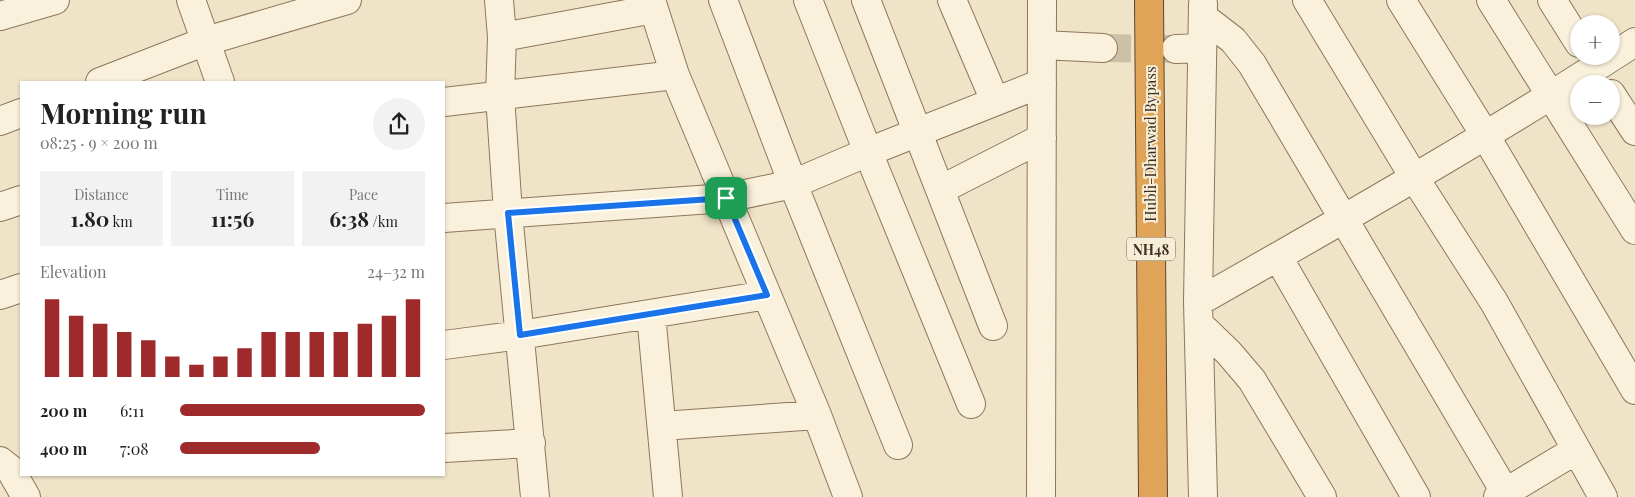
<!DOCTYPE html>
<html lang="en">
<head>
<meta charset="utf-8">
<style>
  body { margin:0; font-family:"Playfair Display",serif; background:#f2f2f2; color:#222; height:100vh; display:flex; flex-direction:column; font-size:19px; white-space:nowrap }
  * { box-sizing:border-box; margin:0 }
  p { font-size:16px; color:#767676 }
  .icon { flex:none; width:28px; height:28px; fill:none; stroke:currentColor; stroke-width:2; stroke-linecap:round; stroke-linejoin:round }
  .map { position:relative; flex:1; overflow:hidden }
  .sheet { position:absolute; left:20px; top:81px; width:425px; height:395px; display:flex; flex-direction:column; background:#fff; border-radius:0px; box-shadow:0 1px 4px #0004 }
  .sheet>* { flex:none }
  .buttons { position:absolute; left:1570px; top:15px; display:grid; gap:10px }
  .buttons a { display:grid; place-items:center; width:50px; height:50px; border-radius:50%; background:#fff; box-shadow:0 1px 4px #0004; font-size:25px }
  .pin { position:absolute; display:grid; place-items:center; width:42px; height:42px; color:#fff; margin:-21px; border-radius:10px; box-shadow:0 2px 8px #0006 }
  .round { display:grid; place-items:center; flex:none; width:52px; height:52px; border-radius:26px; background:#f2f2f2 }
  .headline { display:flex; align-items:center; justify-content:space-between; height:85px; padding:0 20px }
  h1 { font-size:28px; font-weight:700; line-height:38px }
  .metrics { display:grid; grid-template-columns:repeat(3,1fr); gap:8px; height:85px; padding:5px 20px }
  .metrics div { display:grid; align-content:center; border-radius:0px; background:#f2f2f2; text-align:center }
  .metrics b { font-size:21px; font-weight:700 }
  .metrics small { font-size:14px; font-weight:400 }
  .metrics p { font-size:14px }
  .chart { height:140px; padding:10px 20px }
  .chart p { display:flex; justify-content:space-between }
  .chart svg { width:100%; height:90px; margin-top:5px; stroke:#9e2a2b; stroke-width:6 }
  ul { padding:0 20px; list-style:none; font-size:16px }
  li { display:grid; grid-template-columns:80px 60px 1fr; align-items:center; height:38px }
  li i { height:12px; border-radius:6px; background:#9e2a2b }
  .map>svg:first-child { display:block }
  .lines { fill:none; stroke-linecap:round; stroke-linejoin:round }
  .minor-tunnel { stroke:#ccc0a6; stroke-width:28; stroke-dasharray:28 14; stroke-linecap:butt }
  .minor-casing { stroke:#8d765c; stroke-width:30 }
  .highway-casing { stroke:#5b4430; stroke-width:30 }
  .minor { stroke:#faf1dc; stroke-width:28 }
  .highway { stroke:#e0a458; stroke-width:28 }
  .route-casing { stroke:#fff; stroke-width:10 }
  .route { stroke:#1a73e8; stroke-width:6 }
  .labels { text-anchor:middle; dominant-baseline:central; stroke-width:4; stroke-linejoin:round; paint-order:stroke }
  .shield { fill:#f7eed8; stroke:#756857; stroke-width:1 }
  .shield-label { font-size:14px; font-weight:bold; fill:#3d2e20 }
  .street-label { font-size:15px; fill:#3d2e20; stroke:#f7eed8 }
</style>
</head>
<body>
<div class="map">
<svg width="1635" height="497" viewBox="0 0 1635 497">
  <rect width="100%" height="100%" fill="#f0e4c8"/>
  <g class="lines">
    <!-- minor-tunnel -->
    <path class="minor-tunnel" d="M1103 48 1172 49"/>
    <!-- minor casing -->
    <g class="minor-casing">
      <path id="minor" d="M191 0 220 82
        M499 0 502 37 500 96 508 213 535 497
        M651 0 675 75 817 415 848 497
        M723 0 793 184 898 445
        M808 0 868 152 971 404
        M866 0 993 326
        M952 0 995 101
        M1307 0 1414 177 1494 302 1603 497
        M1401 0 1485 135 1635 390
        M1491 0 1635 230
        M1552 0 1579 43
        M0 16 55 0
        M1203 17 1233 40 1252 64 1508 497
        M502 37 654 9
        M1042 45 1103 48
        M1176 49 1202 48
        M100 82 206 41 347 0
        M1611 94 1635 131
        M444 102 675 75
        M0 121 21 113
        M940 190 1042 138
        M0 207 21 200
        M444 218 726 198 793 184 868 152 1042 83
        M1278 257 1416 497
        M0 295 21 288
        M1198 302C1346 218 1493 134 1635 42
        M651 314 668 497
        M1200 325 1229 353 1252 380 1322 497
        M444 345 520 335 767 295
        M662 426 817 415
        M444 448 531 443
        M0 461 10 469 26 497
        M1041 497 1042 0
        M1203 497 1198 302 1203 4
        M1498 497 1576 450"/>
    </g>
    <!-- highway casing -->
    <g class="highway-casing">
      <path id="highway" d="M1149 0 1153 497"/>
    </g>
    <!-- minor -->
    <use href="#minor" class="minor"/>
    <!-- highway -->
    <use href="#highway" class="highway"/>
  </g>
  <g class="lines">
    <!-- route casing -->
    <g class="route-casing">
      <path id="route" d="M726 198 767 295 520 335 508 213Z"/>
    </g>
    <!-- route -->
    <use href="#route" class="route"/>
  </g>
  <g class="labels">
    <!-- shield labels -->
    <rect class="shield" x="1127" y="237.5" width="48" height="23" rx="4"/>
    <g class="shield-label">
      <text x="1151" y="249">NH48</text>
    </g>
    <!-- street labels -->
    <g class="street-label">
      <text transform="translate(1150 144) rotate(-90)">Hubli-Dharwad Bypass</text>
    </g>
  </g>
</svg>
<div class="buttons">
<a>+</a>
<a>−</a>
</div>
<div class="pin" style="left:726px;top:198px;background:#1e9e55"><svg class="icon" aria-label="arrive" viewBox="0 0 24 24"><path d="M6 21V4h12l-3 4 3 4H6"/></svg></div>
<section class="sheet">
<div class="headline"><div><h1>Morning run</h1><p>08:25 · 9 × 200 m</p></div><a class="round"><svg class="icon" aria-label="share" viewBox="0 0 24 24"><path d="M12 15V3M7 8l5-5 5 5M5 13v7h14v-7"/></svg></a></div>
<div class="metrics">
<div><p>Distance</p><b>1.80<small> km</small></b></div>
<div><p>Time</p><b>11:56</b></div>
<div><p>Pace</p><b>6:38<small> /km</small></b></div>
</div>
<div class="chart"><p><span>Elevation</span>24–32 m</p>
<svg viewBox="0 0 160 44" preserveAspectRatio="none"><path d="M5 44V6M15 44V14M25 44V18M35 44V22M45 44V26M55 44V34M65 44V38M75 44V34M85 44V30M95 44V22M105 44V22M115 44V22M125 44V22M135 44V18M145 44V14M155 44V6"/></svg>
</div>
<ul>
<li><b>200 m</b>6:11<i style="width:100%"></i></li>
<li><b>400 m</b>7:08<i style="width:57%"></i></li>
</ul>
</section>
</div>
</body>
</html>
